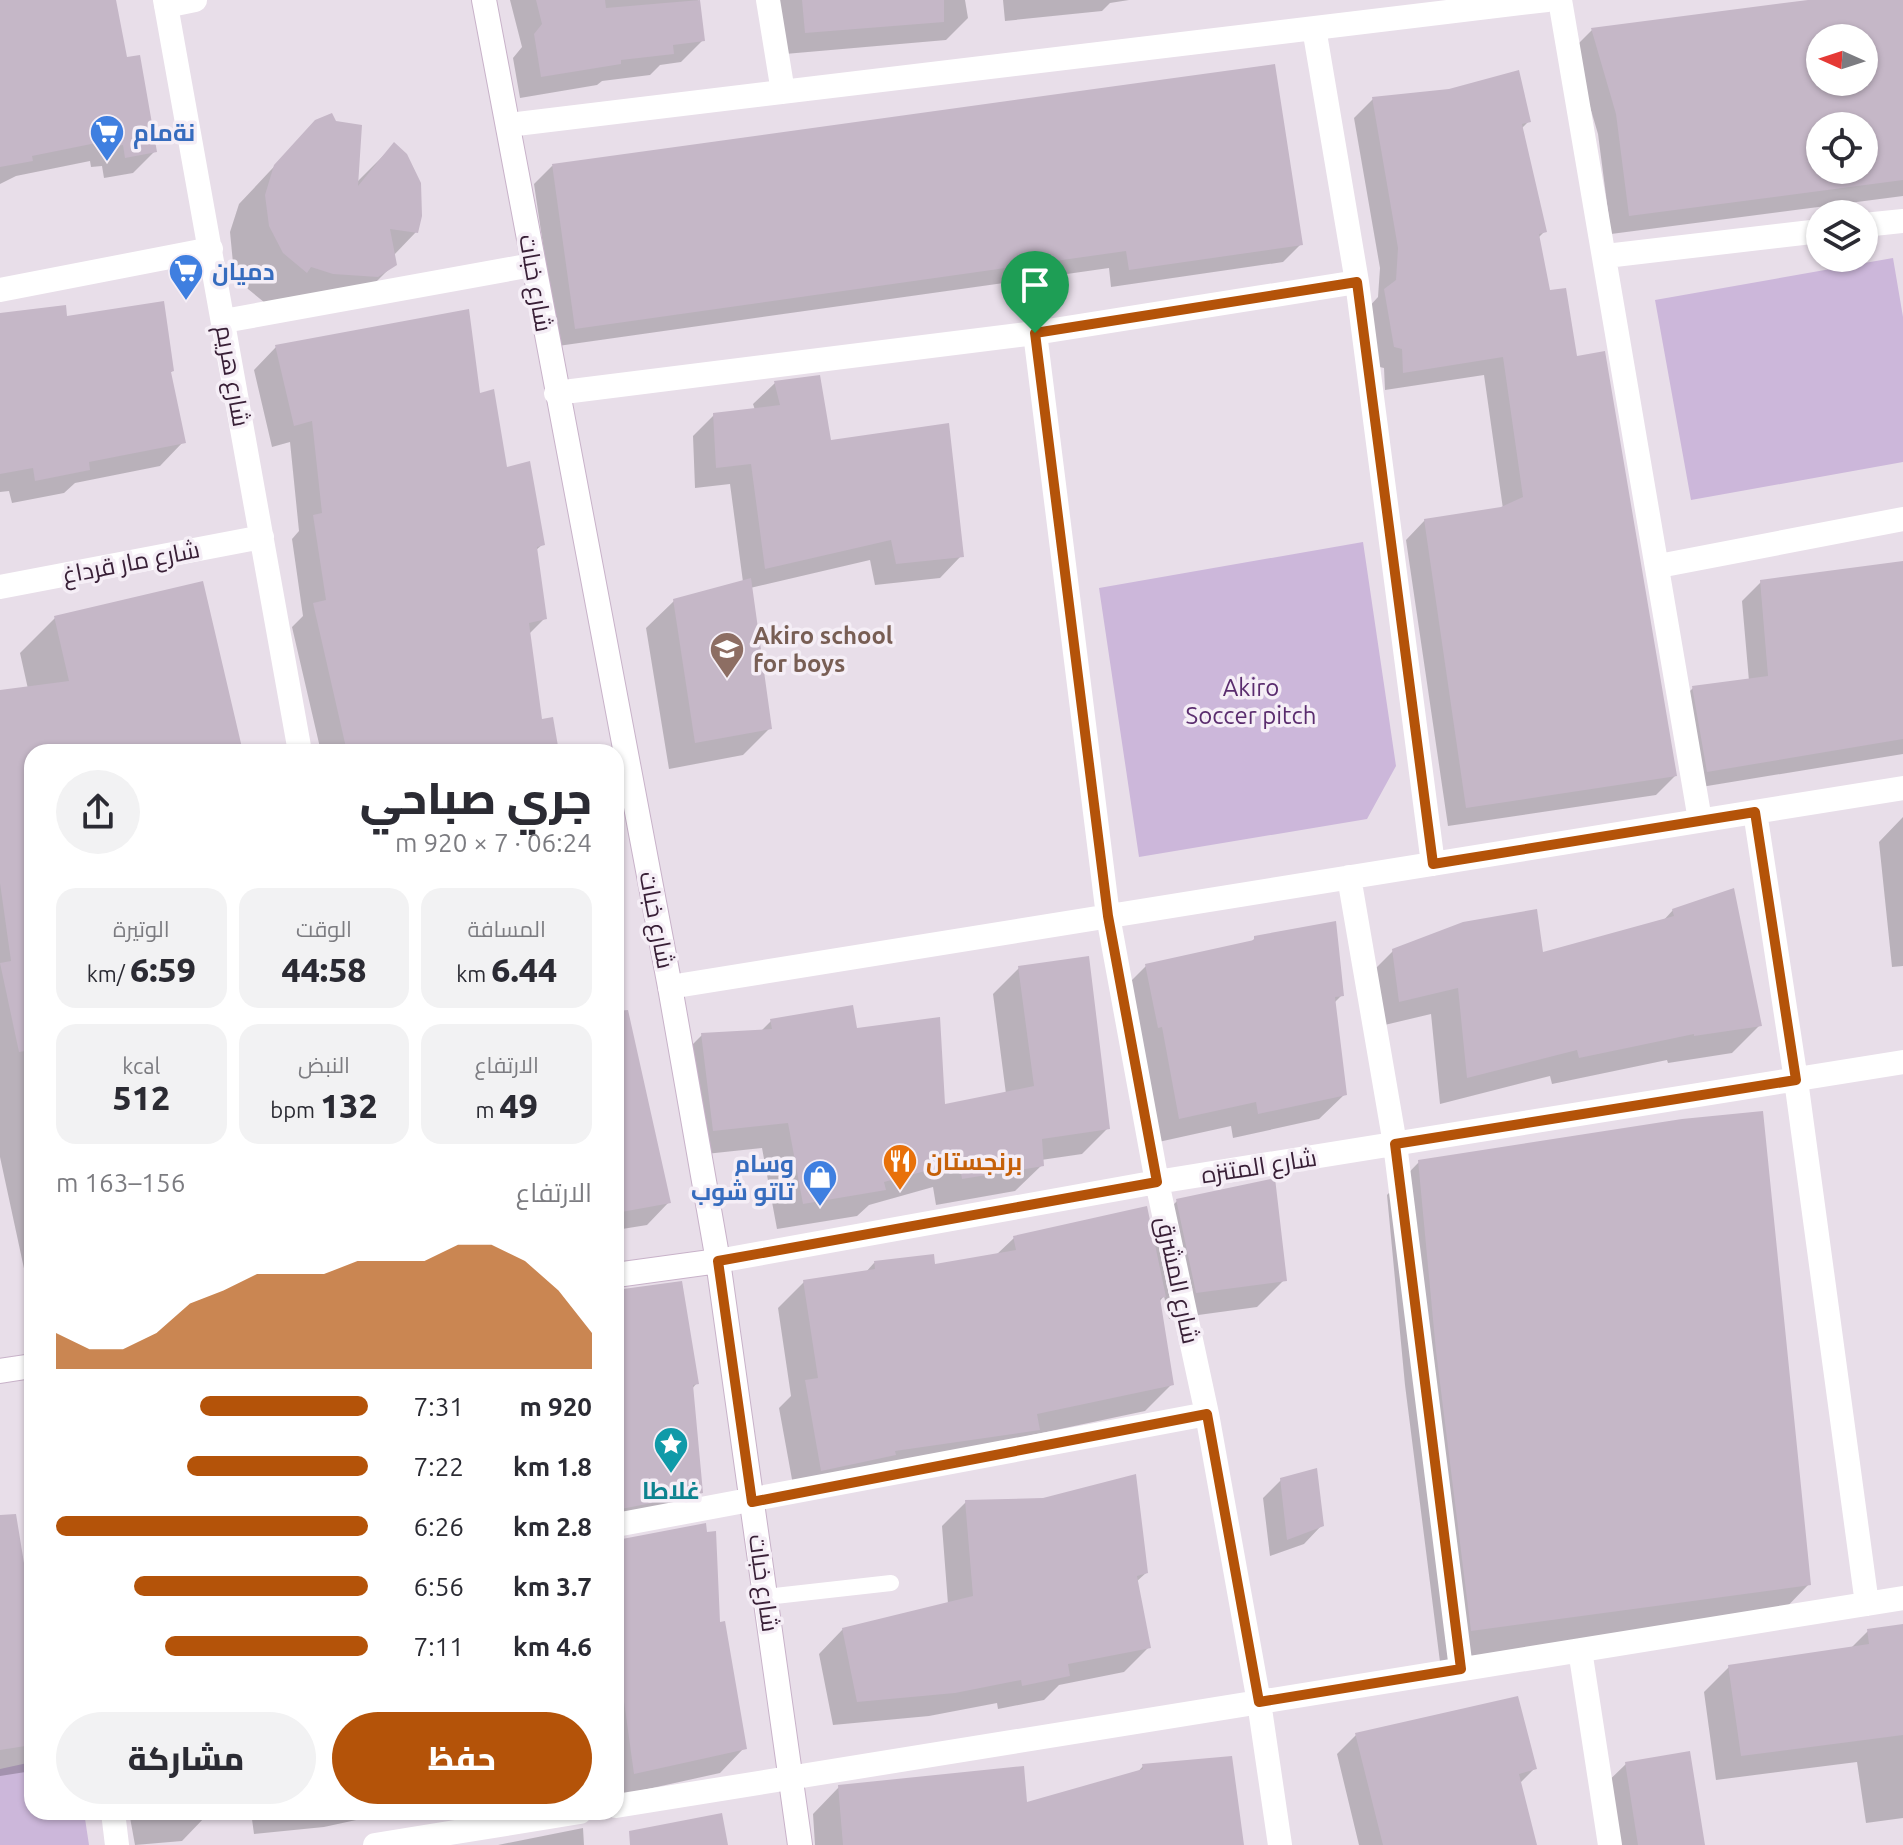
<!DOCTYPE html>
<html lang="ar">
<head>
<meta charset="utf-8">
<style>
  body { margin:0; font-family:Ubuntu,Cairo,sans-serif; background:#f2f2f3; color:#2b2b33; direction:rtl; height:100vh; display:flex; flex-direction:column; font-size:30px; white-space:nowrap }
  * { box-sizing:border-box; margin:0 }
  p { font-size:26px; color:#7c7c81 }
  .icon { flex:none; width:44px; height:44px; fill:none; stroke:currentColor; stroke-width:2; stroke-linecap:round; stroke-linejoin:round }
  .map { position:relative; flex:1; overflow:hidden; direction:ltr }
  .drawer { position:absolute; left:24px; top:744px; width:600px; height:1076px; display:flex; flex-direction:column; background:#fff; border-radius:24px; box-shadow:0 2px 6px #0004; direction:rtl }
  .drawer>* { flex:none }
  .needle { width:52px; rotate:273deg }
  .controls { position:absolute; left:1806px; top:24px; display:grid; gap:16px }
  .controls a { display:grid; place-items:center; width:72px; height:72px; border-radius:50%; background:#fff; box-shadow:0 2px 6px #0004; font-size:40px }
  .pin { position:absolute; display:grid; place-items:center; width:68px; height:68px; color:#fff; margin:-82px -34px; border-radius:50% 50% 50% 0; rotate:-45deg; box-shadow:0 0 8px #0007 }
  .pin .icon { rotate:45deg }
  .round { display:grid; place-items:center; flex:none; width:84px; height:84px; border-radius:42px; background:#f2f2f3 }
  .overview { display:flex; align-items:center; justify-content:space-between; height:136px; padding:0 32px }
  h1 { font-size:44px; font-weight:800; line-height:60px }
  .metrics { display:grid; grid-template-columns:repeat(3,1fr); gap:12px; height:136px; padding:8px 32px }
  .metrics div { display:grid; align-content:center; border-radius:20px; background:#f2f2f3; text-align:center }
  .metrics b { font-size:34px; font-weight:800 }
  .metrics small { font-size:22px; font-weight:400 }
  .metrics p { font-size:22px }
  .chart { height:224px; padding:16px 32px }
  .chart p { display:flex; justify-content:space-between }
  .chart svg { width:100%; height:144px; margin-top:8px; fill:#b45309; opacity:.7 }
  .button { display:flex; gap:16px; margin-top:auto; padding:16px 32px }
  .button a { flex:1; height:92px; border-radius:48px; background:#b45309; color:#fff; font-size:32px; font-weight:800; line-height:92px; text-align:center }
  .button a+a { background:#f2f2f3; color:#2b2b33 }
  ul { padding:0 32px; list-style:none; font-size:26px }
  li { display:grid; grid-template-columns:128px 96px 1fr; align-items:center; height:60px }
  li i { height:20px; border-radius:10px; background:#b45309 }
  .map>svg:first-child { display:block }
  .green { fill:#ccb7da }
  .shadow { fill:#0003; fill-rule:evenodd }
  .building { fill:#c5b7c7; fill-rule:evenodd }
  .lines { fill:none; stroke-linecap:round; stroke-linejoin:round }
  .secondary-casing { stroke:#c8b2c9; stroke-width:26 }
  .lane { stroke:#fff; stroke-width:16 }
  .street { stroke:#fff; stroke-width:24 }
  .secondary { stroke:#fff; stroke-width:24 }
  .route-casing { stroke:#fff; stroke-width:16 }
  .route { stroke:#b45309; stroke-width:10 }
  .labels { text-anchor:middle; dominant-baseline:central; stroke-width:7; stroke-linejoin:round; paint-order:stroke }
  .shop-label { font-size:24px; font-weight:bold; fill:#366cbe; stroke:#f5eef6; text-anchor:start }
  .street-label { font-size:24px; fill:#392037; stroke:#f5eef6 }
  .education-label { font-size:24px; font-weight:bold; fill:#785e54; stroke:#f5eef6; text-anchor:start }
  .park-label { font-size:24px; fill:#5a2c6e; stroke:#f5eef6 }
  .food-label { font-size:24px; font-weight:bold; fill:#c56008; stroke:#f5eef6; text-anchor:start }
  .culture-label { font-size:24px; font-weight:bold; fill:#0d838f; stroke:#f5eef6 }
</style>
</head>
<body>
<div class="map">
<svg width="1903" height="1845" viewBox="0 0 1903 1845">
  <rect width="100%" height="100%" fill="#e8dee9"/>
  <!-- green -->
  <path class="green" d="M1893 258 1903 317V462L1691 500 1655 300Z
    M1363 542 1396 766 1367 819 1139 857 1099 588Z
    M32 1762V1812H84L89 1845H0V1769Z"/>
  <!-- shadow -->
  <path class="shadow" d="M0 0H115L126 60 155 151 133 173 104 178 102 166 91 167 90 161 16 176 0 184Z
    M510 0H698L703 40 681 62 660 65 650 75 602 81 597 85 520 98 513 58 522 47Z
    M779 0H965L968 18 946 40 785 54Z
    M1003 0H1129L1110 3 1102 11 1005 21Z
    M1822 0H1903V196L1611 234 1598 134 1573 49 1592 30ZM1820 38H1864V82H1820ZM1820 126H1864V170H1820Z
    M1373 99 1529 121 1521 129 1545 231 1538 238 1548 292 1576 358 1675 776 1656 795 1448 826 1406 540 1425 520 1503 509 1484 375 1385 390 1384 368 1375 366 1366 310 1378 297 1380 268 1354 118Z
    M316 122 357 182 394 145 416 232 393 256 394 264 358 300 270 307 248 289 233 263 230 232 239 204Z
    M552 166 1301 244 1283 262 1111 287 1109 268 558 346 534 184Z
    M0 317 172 371 170 373 183 442 160 466 75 483 64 493 12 503 9 491 0 492Z
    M276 347 478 396 505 470 543 544 535 551 545 618 529 634 540 721 557 752H321L292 627 303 616 292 539 299 531 290 442 272 447 254 370Z
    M775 383 829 443 961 556 940 578 875 585 870 560 750 588 770 728 743 755 669 769 646 628 674 601 743 582 730 484 695 488 693 436 714 415 755 410 753 404Z
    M1903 563V754L1689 789 1674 707 1693 688 1749 681 1742 601 1761 582Z
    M55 618 241 752H32L31 1301 0 1157V692L28 689 20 653Z
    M1903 817V966L1892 967 1879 842Z
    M1673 910 1760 1025 1732 1053 1668 1063 1667 1060 1552 1084 1550 1076 1440 1104 1431 1014 1372 1028 1366 978 1393 951 1541 955 1662 922Z
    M1255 938 1342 995 1334 1003 1345 1094 1319 1119 1233 1138 1231 1126 1154 1143 1121 991 1146 966 1250 943Z
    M1019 968 1108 1128 1082 1154 1041 1160 1042 1165 1015 1191 936 1205 933 1187 869 1205 857 1216 777 1229 762 1148 687 1156 676 1061 702 1035 761 1031 771 1021 855 1030 943 1106 1006 1094 993 994Z
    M616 1031 669 1202 647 1225 616 1230Z
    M1419 1162 1809 1584 1777 1617 1440 1662 1405 1385 1387 1195Z
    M1177 1201 1284 1280 1257 1307 1169 1319 1164 1296 1159 1302 1172 1384 1145 1411 1032 1435 795 1496 779 1408 791 1396 778 1308 804 1282 865 1273 874 1263 933 1266 996 1255 1014 1238 1150 1229Z
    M616 1291 697 1383 691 1390 701 1493 674 1520 616 1531Z
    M1281 1480 1322 1525 1304 1544 1270 1556 1263 1498Z
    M966 1502 1146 1573 1136 1582 1149 1647 1124 1672 1059 1685 1044 1700 998 1709 997 1703 929 1716 833 1725 819 1654 843 1629 948 1604 942 1526Z
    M0 1527 32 1624V1771L0 1776Z
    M618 1542 719 1624 744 1748 720 1773 616 1796Z
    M1903 1626V1818L1866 1823 1857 1762 1716 1780 1704 1692 1729 1667 1850 1649 1868 1631Z
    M1356 1735 1534 1769 1520 1783 1531 1845H1359L1337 1754Z
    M1626 1764 1704 1845H1608L1598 1791Z
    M1143 1766 1242 1845H815L813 1814 839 1787 1025 1804 1137 1773Z
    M129 1812H205L206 1816 182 1841 135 1845Z
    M251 1812H393L324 1827 254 1834Z
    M583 1828 584 1845H498Z"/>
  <!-- building -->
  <path class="building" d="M0 0H116L127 57 140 55 157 152 125 158 123 145 112 147 111 140 32 156 33 161 0 167Z
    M536 0H605L606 8 700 0 705 41 673 45 674 54 621 60V64L541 77 534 34 542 24Z
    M802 0H944V22L805 33Z
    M1808 0H1903V180L1629 216 1616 114 1591 28ZM1820 38H1864V82H1820ZM1820 126H1864V170H1820Z
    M1275 64 1303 245 1129 270 1126 251 575 329 552 164Z
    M1519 70 1531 122 1522 124 1547 232 1539 234 1550 290 1566 288 1577 356 1605 351 1677 776 1466 808 1424 519 1501 507 1523 497 1503 357 1403 373 1402 349 1394 347 1384 289 1396 280 1398 248 1372 97 1449 89Z
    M332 113 336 121 362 125 358 186 394 142 407 154 421 183 422 216 418 233 390 229 397 265 378 277 333 274 311 267 307 273 283 253 269 226 265 195 274 165 315 120Z
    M164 301 174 371 171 372 186 443 89 462 90 470 35 481 33 468 0 474V313L66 305 67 316Z
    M469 309 480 393 494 389 507 467 530 461 545 545 537 547 547 619 529 623 542 719 553 717 559 752H347L313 603 326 600 313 515 322 513 312 421 294 426 275 345Z
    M820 375 831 440 949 423 964 557 896 564 891 540 765 569 751 464 716 468 713 413 780 405 774 381Z
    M1903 561V739L1707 772 1692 686 1768 676 1760 580Z
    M751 578 772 729 695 743 673 599Z
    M203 581 243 752H32V1050L19 1052 0 963 11 961 0 883V690L69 681 54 616Z
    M1734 888 1762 1026 1694 1036V1034L1579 1058 1577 1050 1467 1078 1458 988 1399 1002 1392 949 1463 922 1537 909 1543 952 1674 916 1672 909Z
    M1336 921 1344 996 1335 997 1347 1095 1258 1114 1256 1102 1179 1119 1162 1027 1158 1028 1145 964 1254 940V936Z
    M1089 956 1110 1129 1042 1139 1044 1166 962 1179 959 1162 884 1182 886 1190 803 1204 788 1123 713 1131 701 1033 772 1029 770 1019 853 1005 857 1028 940 1017 945 1104 1034 1086 1018 966Z
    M628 1010 671 1203 616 1213V1011Z
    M1763 1111 1811 1585 1471 1631 1436 1351 1418 1160 1682 1119Z
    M1275 1178 1287 1281 1196 1293 1176 1199Z
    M1147 1206 1166 1297 1160 1298 1174 1385 1037 1414 1040 1430 895 1451 896 1455 821 1471 805 1380 818 1378 803 1280 875 1269 874 1261 934 1254 935 1264 1016 1250 1013 1236Z
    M682 1281 699 1384 693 1385 703 1493 616 1510V1290Z
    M1317 1468 1324 1526 1287 1540 1280 1478Z
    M1136 1474 1148 1573 1137 1576 1151 1648 1068 1664 1070 1676 1022 1686 1021 1680 955 1693 857 1702 842 1628 973 1596 965 1500 1043 1498Z
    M16 1514 32 1612V1745L0 1750V1515Z
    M706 1523 707 1532 716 1531 720 1622 725 1621 747 1749 634 1774 616 1643V1634L621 1633 617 1540Z
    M1903 1624V1735L1741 1756 1728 1665 1869 1644 1867 1629Z
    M1518 1696 1537 1769 1519 1774 1537 1845H1383L1355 1733Z
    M1690 1751 1705 1845H1638L1625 1762Z
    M1232 1756 1244 1845H843L838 1785 1024 1766 1027 1802 1143 1769 1142 1764Z
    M722 1813 728 1845H630L629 1831Z"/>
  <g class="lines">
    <!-- secondary casing -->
    <g class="secondary-casing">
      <path id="secondary" d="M484 0 670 987 718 1261 800 1845
        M616 1275 718 1261
        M0 1371 32 1366"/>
    </g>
    <!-- lane -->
    <path class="lane" d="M766 1597 891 1583"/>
    <!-- street -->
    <path class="street" d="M165 0 300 752
      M768 0 783 92
      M1560 0 1700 820
      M166 6 195 0
      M1314 28 1357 282 1433 864
      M508 125 1547 0
      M1864 225 1903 221
      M1606 256 1820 231
      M0 290 211 249
      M224 321 532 265
      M1035 333 1108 916 1157 1182 1207 1414 1259 1702 1280 1845
      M556 393 1035 333 1357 282
      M1659 566 1903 519
      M0 587 262 537
      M1755 812 1796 1080 1867 1604
      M1349 877 1395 1144 1461 1669
      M670 987 1903 788
      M718 1261 1157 1182 1903 1062
      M616 1525 1207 1414
      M1580 1650 1610 1845
      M616 1806 1903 1598
      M113 1812 117 1845
      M375 1845 580 1812"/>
    <!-- secondary -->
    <use href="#secondary" class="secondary"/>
  </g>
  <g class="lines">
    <!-- route casing -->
    <g class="route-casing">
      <path id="route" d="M1357 282 1433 864 1755 812 1796 1080 1395 1144 1461 1669 1259 1702 1207 1414 752 1502 718 1261 1157 1182 1108 916 1035 333Z"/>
    </g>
    <!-- route -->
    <use href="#route" class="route"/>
  </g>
  <!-- icons -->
  <defs>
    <g id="supermarket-pin" transform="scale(1.8)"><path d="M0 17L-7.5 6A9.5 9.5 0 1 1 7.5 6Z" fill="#3f7fe0" stroke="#f5eef6"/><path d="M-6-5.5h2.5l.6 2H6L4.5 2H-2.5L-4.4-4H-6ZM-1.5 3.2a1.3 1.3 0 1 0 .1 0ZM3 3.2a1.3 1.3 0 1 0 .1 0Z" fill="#fff"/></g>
    <g id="school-pin" transform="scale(1.8)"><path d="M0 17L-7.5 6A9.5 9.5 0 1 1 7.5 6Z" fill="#8d6e63" stroke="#f5eef6"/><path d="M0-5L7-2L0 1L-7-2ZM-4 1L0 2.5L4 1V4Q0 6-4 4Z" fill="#fff"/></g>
    <g id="restaurant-pin" transform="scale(1.8)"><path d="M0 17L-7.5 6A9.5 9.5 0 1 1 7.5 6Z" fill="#e8710a" stroke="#f5eef6"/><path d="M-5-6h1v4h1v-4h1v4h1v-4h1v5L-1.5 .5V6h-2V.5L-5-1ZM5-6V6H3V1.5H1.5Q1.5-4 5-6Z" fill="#fff"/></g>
    <g id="shop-pin" transform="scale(1.8)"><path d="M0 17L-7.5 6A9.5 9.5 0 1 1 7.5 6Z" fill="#3f7fe0" stroke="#f5eef6"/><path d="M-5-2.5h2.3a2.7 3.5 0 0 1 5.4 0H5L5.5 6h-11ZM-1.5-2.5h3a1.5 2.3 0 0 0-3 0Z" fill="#fff"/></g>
    <g id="sight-pin" transform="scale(1.8)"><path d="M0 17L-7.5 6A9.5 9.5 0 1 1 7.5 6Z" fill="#0f9aa8" stroke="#f5eef6"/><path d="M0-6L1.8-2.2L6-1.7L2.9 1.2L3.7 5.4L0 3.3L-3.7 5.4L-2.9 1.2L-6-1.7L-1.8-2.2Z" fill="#fff"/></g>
  </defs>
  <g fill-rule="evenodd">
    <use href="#supermarket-pin" x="107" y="132"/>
    <use href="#supermarket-pin" x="186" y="271"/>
    <use href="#school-pin" x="727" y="649"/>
    <use href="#restaurant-pin" x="900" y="1161"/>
    <use href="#shop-pin" x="820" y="1177"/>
    <use href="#sight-pin" x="671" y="1444"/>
  </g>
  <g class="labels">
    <!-- shop labels -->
    <g class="shop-label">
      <text x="133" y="132">نةمام</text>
      <text x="212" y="271">دميان</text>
      <text x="794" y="1163" text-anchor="end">وسام<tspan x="794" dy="28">تاتو شوب</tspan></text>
    </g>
    <!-- street labels -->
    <g class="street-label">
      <text transform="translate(536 283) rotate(80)">شارع خبات</text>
      <text transform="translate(233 376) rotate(80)">شارع هريم</text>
      <text transform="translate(131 562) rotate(-11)">شارع مار قرداغ</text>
      <text transform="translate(657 920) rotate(79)">شارع خبات</text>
      <text transform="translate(1259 1166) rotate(-9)">شارع المتنزه</text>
      <text transform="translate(1178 1280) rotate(78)">شارع المشرق</text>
      <text transform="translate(764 1583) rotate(82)">شارع خبات</text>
    </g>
    <!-- education labels -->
    <g class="education-label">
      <text x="753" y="635">Akiro school<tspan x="753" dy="28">for boys</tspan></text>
    </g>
    <!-- park labels -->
    <g class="park-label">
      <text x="1251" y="687">Akiro<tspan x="1251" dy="28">Soccer pitch</tspan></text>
    </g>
    <!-- food labels -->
    <g class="food-label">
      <text x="926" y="1161">برنجستان</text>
    </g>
    <!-- culture labels -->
    <g class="culture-label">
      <text x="671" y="1490">غلاطا</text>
    </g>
  </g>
</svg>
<div class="controls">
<a><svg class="needle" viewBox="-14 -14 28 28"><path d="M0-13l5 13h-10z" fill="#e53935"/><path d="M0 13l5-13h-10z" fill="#7c7c81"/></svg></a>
<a><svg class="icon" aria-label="locate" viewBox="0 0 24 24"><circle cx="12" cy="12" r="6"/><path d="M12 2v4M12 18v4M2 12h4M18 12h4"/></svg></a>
<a><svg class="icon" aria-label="layers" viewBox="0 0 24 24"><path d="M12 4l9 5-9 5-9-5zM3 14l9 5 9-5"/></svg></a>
</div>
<div class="pin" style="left:1035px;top:333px;background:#1e9e55"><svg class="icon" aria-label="arrive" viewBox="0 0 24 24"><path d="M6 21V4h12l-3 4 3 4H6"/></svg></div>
<section class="drawer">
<div class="overview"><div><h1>جري صباحي</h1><p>06:24 · 7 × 920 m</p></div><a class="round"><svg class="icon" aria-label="share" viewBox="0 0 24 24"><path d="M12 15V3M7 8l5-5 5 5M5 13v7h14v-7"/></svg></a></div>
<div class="metrics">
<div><p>المسافة</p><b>6.44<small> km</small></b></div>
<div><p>الوقت</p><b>44:58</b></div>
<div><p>الوتيرة</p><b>6:59<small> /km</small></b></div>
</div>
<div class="metrics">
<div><p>الارتفاع</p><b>49<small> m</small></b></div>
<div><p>النبض</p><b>132<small> bpm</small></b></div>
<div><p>kcal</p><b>512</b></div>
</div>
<div class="chart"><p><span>الارتفاع</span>156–163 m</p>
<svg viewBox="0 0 160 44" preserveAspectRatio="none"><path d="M0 44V33L10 38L20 38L30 33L40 24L50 20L60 15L70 15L80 15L90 11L100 11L110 11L120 6L130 6L140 11L150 20L160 33V44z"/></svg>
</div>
<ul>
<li><b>920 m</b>7:31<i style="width:54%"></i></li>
<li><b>1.8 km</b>7:22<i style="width:58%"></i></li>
<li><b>2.8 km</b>6:26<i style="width:100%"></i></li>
<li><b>3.7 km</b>6:56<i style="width:75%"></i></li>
<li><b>4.6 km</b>7:11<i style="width:65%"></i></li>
</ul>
<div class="button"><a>حفظ</a><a>مشاركة</a></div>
</section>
</div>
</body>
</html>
